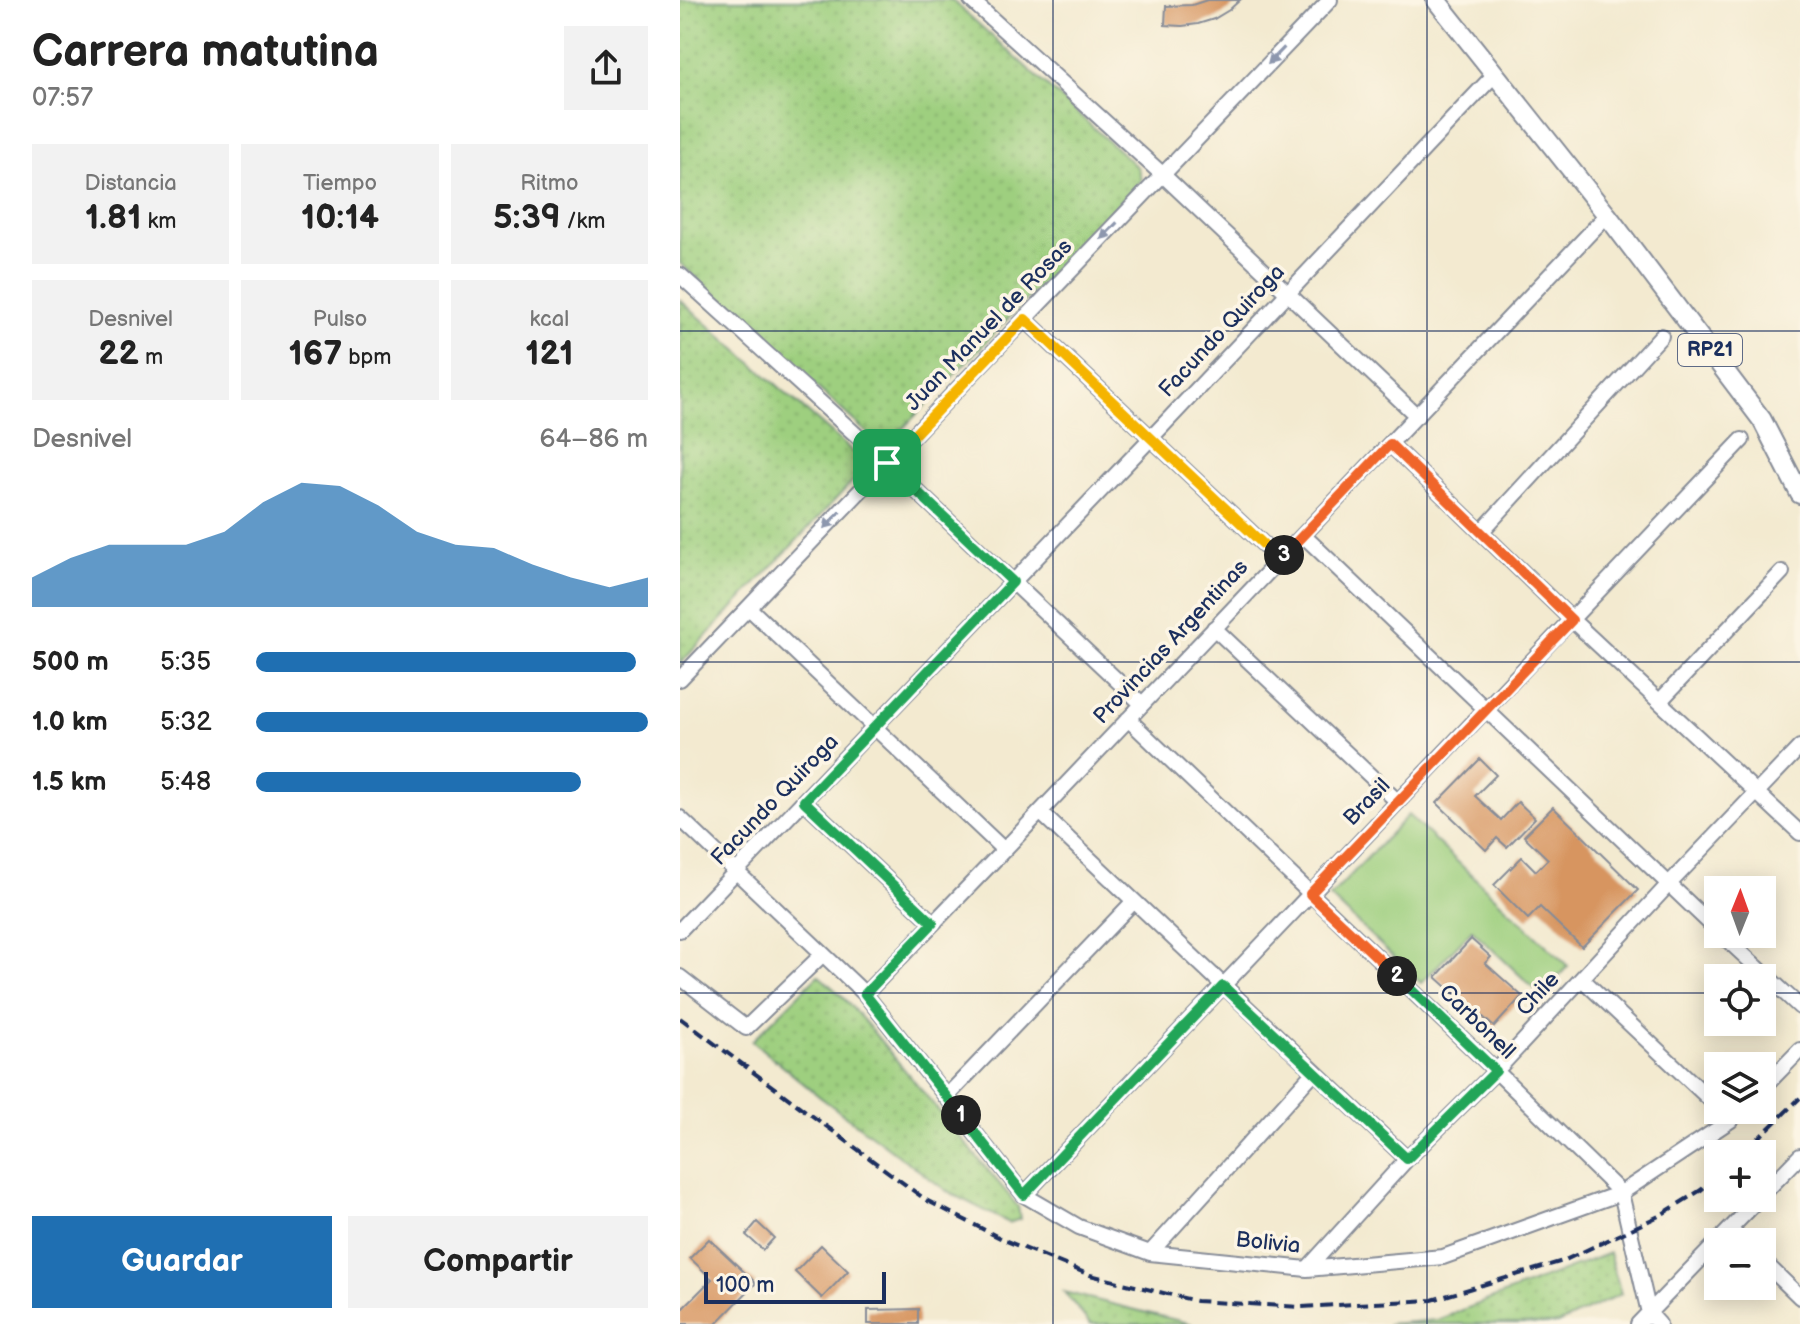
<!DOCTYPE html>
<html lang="es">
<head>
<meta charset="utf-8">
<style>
  body { margin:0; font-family:"Balsamiq Sans",sans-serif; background:#f2f2f2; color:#222; height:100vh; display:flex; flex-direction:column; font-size:30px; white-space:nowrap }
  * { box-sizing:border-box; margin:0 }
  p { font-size:26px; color:#767676 }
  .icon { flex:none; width:44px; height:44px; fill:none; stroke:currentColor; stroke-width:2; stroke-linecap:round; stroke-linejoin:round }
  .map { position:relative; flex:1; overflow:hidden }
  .drawer { display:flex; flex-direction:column; background:#fff; width:680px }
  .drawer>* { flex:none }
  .needle { width:52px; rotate:1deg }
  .buttons { position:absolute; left:1024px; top:876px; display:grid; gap:16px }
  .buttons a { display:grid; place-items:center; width:72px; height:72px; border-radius:0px; background:#fff; box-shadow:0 4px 20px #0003; font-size:40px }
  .scale { position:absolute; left:24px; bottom:20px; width:182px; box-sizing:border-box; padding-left:8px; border:4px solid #1b2f5e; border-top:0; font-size:22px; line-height:28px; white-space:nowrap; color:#1b2f5e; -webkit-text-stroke:6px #fcf5e5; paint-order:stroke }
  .pin { position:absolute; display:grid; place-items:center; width:68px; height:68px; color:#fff; margin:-34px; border-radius:16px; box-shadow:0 4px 12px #0006 }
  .km { position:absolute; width:40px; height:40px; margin:-20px; border-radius:50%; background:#222; color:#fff; font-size:22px; line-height:40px; text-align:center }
  .round { display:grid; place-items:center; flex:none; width:84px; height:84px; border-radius:0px; background:#f2f2f2 }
  .summary { display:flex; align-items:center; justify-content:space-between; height:136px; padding:0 32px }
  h1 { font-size:44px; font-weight:600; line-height:60px }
  .figures { display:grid; grid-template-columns:repeat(3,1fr); gap:12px; height:136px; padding:8px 32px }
  .figures div { display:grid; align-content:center; border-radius:0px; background:#f2f2f2; text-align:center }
  .figures b { font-size:34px; font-weight:600 }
  .figures small { font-size:22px; font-weight:400 }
  .figures p { font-size:22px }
  .chart { height:224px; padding:16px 32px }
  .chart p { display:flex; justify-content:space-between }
  .chart svg { width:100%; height:144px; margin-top:8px; fill:#1f6fb2; opacity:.7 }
  .cta { display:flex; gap:16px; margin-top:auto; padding:16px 32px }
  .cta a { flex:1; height:92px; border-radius:0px; background:#1f6fb2; color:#fff; font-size:32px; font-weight:600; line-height:92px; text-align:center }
  .cta a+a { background:#f2f2f2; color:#222 }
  ul { padding:0 32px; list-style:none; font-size:26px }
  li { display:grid; grid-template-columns:128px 96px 1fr; align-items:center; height:60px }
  li i { height:20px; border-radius:10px; background:#1f6fb2 }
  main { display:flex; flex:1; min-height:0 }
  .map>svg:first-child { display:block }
  .grass { fill:url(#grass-dots); stroke:#5c7f6e; stroke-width:2 }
  .green { fill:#9ecf7f; stroke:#5c7f6e; stroke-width:2 }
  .building { fill:#d79561 }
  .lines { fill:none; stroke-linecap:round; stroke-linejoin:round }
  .minor-casing { stroke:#878c97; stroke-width:18 }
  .major-casing { stroke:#878c97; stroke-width:22 }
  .minor { stroke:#fff; stroke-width:14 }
  .major { stroke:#fff; stroke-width:18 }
  .rail { stroke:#1b2f5e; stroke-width:4; stroke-dasharray:12 6; stroke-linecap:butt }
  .oneway { fill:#8d97ae }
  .split-1-casing { stroke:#fff; stroke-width:16 }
  .split-2-casing { stroke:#fff; stroke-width:16 }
  .split-3-casing { stroke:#fff; stroke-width:16 }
  .split-4-casing { stroke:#fff; stroke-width:16 }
  .split-1 { stroke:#22a559; stroke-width:10 }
  .split-2 { stroke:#22a559; stroke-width:10 }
  .split-3 { stroke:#f0652b; stroke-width:10 }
  .split-4 { stroke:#f5b400; stroke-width:10 }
  .grid { fill:none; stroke:#1b2f5e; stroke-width:2; stroke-opacity:0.55 }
  .labels { text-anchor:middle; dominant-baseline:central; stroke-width:7; stroke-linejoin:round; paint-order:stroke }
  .shield { fill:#fcf5e5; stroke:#5e6a86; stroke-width:2 }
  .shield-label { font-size:20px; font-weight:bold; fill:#1b2f5e }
  .street-label { font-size:22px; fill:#1b2f5e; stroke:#fcf5e5 }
</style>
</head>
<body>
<main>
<section class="drawer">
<div class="summary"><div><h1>Carrera matutina</h1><p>07:57</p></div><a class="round"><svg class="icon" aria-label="share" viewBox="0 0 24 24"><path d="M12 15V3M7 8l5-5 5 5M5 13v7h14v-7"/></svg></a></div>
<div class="figures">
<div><p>Distancia</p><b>1.81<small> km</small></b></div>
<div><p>Tiempo</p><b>10:14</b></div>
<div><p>Ritmo</p><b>5:39<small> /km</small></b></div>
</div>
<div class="figures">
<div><p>Desnivel</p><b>22<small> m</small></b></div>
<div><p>Pulso</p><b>167<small> bpm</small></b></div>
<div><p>kcal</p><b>121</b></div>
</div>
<div class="chart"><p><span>Desnivel</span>64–86 m</p>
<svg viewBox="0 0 160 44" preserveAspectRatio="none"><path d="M0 44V35L10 29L20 25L30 25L40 25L50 21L60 12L70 6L80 7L90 13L100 21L110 25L120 26L130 31L140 35L150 38L160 35V44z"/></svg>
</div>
<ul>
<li><b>500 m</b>5:35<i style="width:97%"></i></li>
<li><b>1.0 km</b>5:32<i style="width:100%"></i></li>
<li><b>1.5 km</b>5:48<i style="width:83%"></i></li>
</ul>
<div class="cta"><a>Guardar</a><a>Compartir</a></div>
</section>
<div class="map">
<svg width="1120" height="1324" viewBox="0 0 1120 1324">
  <defs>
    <pattern id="grass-dots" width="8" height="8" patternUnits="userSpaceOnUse" patternTransform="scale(2)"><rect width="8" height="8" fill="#9ecf7f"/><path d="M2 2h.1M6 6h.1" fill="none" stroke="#88b270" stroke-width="1.8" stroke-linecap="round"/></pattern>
  </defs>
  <rect width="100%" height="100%" fill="#fcf5e5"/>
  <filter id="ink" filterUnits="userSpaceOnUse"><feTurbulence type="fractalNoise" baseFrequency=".0125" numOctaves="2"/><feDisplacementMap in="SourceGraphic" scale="16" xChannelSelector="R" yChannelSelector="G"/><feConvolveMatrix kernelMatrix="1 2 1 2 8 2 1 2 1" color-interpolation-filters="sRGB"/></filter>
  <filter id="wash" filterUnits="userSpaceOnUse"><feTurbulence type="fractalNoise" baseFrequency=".006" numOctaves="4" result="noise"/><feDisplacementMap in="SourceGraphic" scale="32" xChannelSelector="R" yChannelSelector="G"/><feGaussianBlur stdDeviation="1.8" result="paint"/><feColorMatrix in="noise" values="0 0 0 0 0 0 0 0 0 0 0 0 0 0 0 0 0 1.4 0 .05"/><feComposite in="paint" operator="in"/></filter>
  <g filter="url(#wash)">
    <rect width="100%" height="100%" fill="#f3ead0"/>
    <!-- grass -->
    <path class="grass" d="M0 0H272L458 168 461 180 208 444 195 440 0 263Z
      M0 300 188 465 0 664Z
      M138 975 161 995 184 1021 328 1194 338 1207 340 1219 329 1223 268 1192 140 1097 72 1041Z
      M929 1253 941 1294 878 1324H707L757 1320Z
      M384 1292 512 1324H410Z"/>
    <!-- green -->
    <path class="green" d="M728 815 888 966 861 995 792 930 741 983 650 897Z"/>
    <g id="blocks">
      <!-- building -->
      <path class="building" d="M527 0H560L549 10 534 19 518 24 502 26 485 25 486 6 512 5Z
        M800 759 816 775 795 796 821 820 838 802 855 818 827 847 817 838 806 850 757 803Z
        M873 807 958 890 902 947 860 907 848 919 814 885 842 857 856 871 868 859 844 836Z
        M791 939 811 957 805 963 842 996 814 1027 777 993 776 995 756 977Z
        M77 1222 94 1238 83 1250 66 1235Z
        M29 1239 76 1283 36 1324H0V1311L32 1279 10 1258Z
        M141 1245 168 1271 142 1298 115 1272Z
        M238 1309V1324H188V1310Z"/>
    </g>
  </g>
  <g filter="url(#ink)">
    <use href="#blocks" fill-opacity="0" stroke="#878c97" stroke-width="2"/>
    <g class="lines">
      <!-- minor casing -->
      <g class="minor-casing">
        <path id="minor" d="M291 0 483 175 737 416
          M0 275 207 463 462 704
          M345 319 599 559
          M710 444 892 620 1120 833
          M801 532 981 336
          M623 535 1038 931
          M69 608 324 850
          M534 628 718 802
          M0 679 650 0
          M980 701 1102 572
          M448 719 816 1071 941 1193 969 1313 979 1324
          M124 801 253 923
          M360 812 727 1159
          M0 818 185 994 344 1195 399 1227 470 1253 627 1269 763 1257 941 1193 1051 1120 1061 1110
          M0 930 471 438 816 73
          M1041 934 1120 1007
          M0 977 66 1028 143 954
          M902 979 1038 1107
          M185 994 324 850 927 215
          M1082 1089 1120 1050
          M266 1097 454 901
          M344 1195 1062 440
          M1082 1195 1120 1156
          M1050 1229 1063 1242
          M470 1253 634 1072
          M1082 1260 1120 1297
          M627 1269 727 1159 816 1071 988 885 1120 747
          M958 1324 1080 1198"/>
      </g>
      <!-- major casing -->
      <g class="major-casing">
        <path id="major" d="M756 0 927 215 1082 420 1120 494"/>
      </g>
      <!-- minor -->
      <use href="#minor" class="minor"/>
      <!-- major -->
      <use href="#major" class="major"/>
      <!-- rail -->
      <path class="rail" d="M0 1018 246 1200 324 1240 410 1275 516 1301 620 1307 752 1300 883 1261 979 1216 1021 1190 1038 1175
        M1062 1154 1120 1098"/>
    </g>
    <!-- one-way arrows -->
    <defs><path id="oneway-solid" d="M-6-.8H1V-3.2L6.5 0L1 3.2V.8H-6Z" transform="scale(2)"/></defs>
    <g class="oneway">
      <use href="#oneway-solid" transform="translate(596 56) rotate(134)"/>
      <use href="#oneway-solid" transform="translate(429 231) rotate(134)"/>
      <use href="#oneway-solid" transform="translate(152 520) rotate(134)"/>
    </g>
  </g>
  <g class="lines" filter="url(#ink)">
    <!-- split-1 casing -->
    <g class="split-1-casing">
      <path id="split-1" d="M207 463 333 582 124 801 253 923 185 994 281 1115"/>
    </g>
    <!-- split-2 casing -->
    <g class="split-2-casing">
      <path id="split-2" d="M281 1115 344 1195 543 986 727 1159 816 1071 717 976"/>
    </g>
    <!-- split-3 casing -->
    <g class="split-3-casing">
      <path id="split-3" d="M604 555 710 444 892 620 630 894 717 976"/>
    </g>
    <!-- split-4 casing -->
    <g class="split-4-casing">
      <path id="split-4" d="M207 463 345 319 599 559 604 555"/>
    </g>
    <!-- split-1 -->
    <use href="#split-1" class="split-1"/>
    <!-- split-2 -->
    <use href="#split-2" class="split-2"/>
    <!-- split-3 -->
    <use href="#split-3" class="split-3"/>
    <!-- split-4 -->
    <use href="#split-4" class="split-4"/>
  </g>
  <!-- grid -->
  <path class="grid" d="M373 0V1324M747 0V1324M0 331H1120M0 662H1120M0 993H1038M1082 993H1120"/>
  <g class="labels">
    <!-- shield labels -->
    <rect class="shield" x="998" y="334" width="64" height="32" rx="6"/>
    <g class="shield-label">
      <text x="1030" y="350">RP21</text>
    </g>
    <!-- street labels -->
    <g class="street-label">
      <text transform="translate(309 325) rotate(-46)">Juan Manuel de Rosas</text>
      <text transform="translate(542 331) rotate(-47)">Facundo Quiroga</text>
      <text transform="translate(491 642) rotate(-47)">Provincias Argentinas</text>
      <text transform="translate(95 800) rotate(-46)">Facundo Quiroga</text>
      <text transform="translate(687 802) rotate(-46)">Brasil</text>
      <text transform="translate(858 994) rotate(-47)">Chile</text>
      <text transform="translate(797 1022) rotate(44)">Carbonell</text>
      <text transform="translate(588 1243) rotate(6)">Bolivia</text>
    </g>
  </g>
</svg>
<div class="buttons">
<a><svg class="needle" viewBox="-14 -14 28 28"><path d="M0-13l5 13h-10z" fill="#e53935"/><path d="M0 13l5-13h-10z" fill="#767676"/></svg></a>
<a><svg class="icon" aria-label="locate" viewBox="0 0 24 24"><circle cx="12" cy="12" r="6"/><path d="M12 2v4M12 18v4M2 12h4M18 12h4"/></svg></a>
<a><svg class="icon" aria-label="layers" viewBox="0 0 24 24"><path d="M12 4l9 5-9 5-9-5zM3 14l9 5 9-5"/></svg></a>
<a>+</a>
<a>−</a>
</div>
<div class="scale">100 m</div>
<div class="pin" style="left:207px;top:463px;background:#1e9e55"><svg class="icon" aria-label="arrive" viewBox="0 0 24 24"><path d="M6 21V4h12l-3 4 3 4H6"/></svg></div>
<b class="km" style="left:281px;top:1115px">1</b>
<b class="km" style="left:717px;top:976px">2</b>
<b class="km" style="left:604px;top:555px">3</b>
</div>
</main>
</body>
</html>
